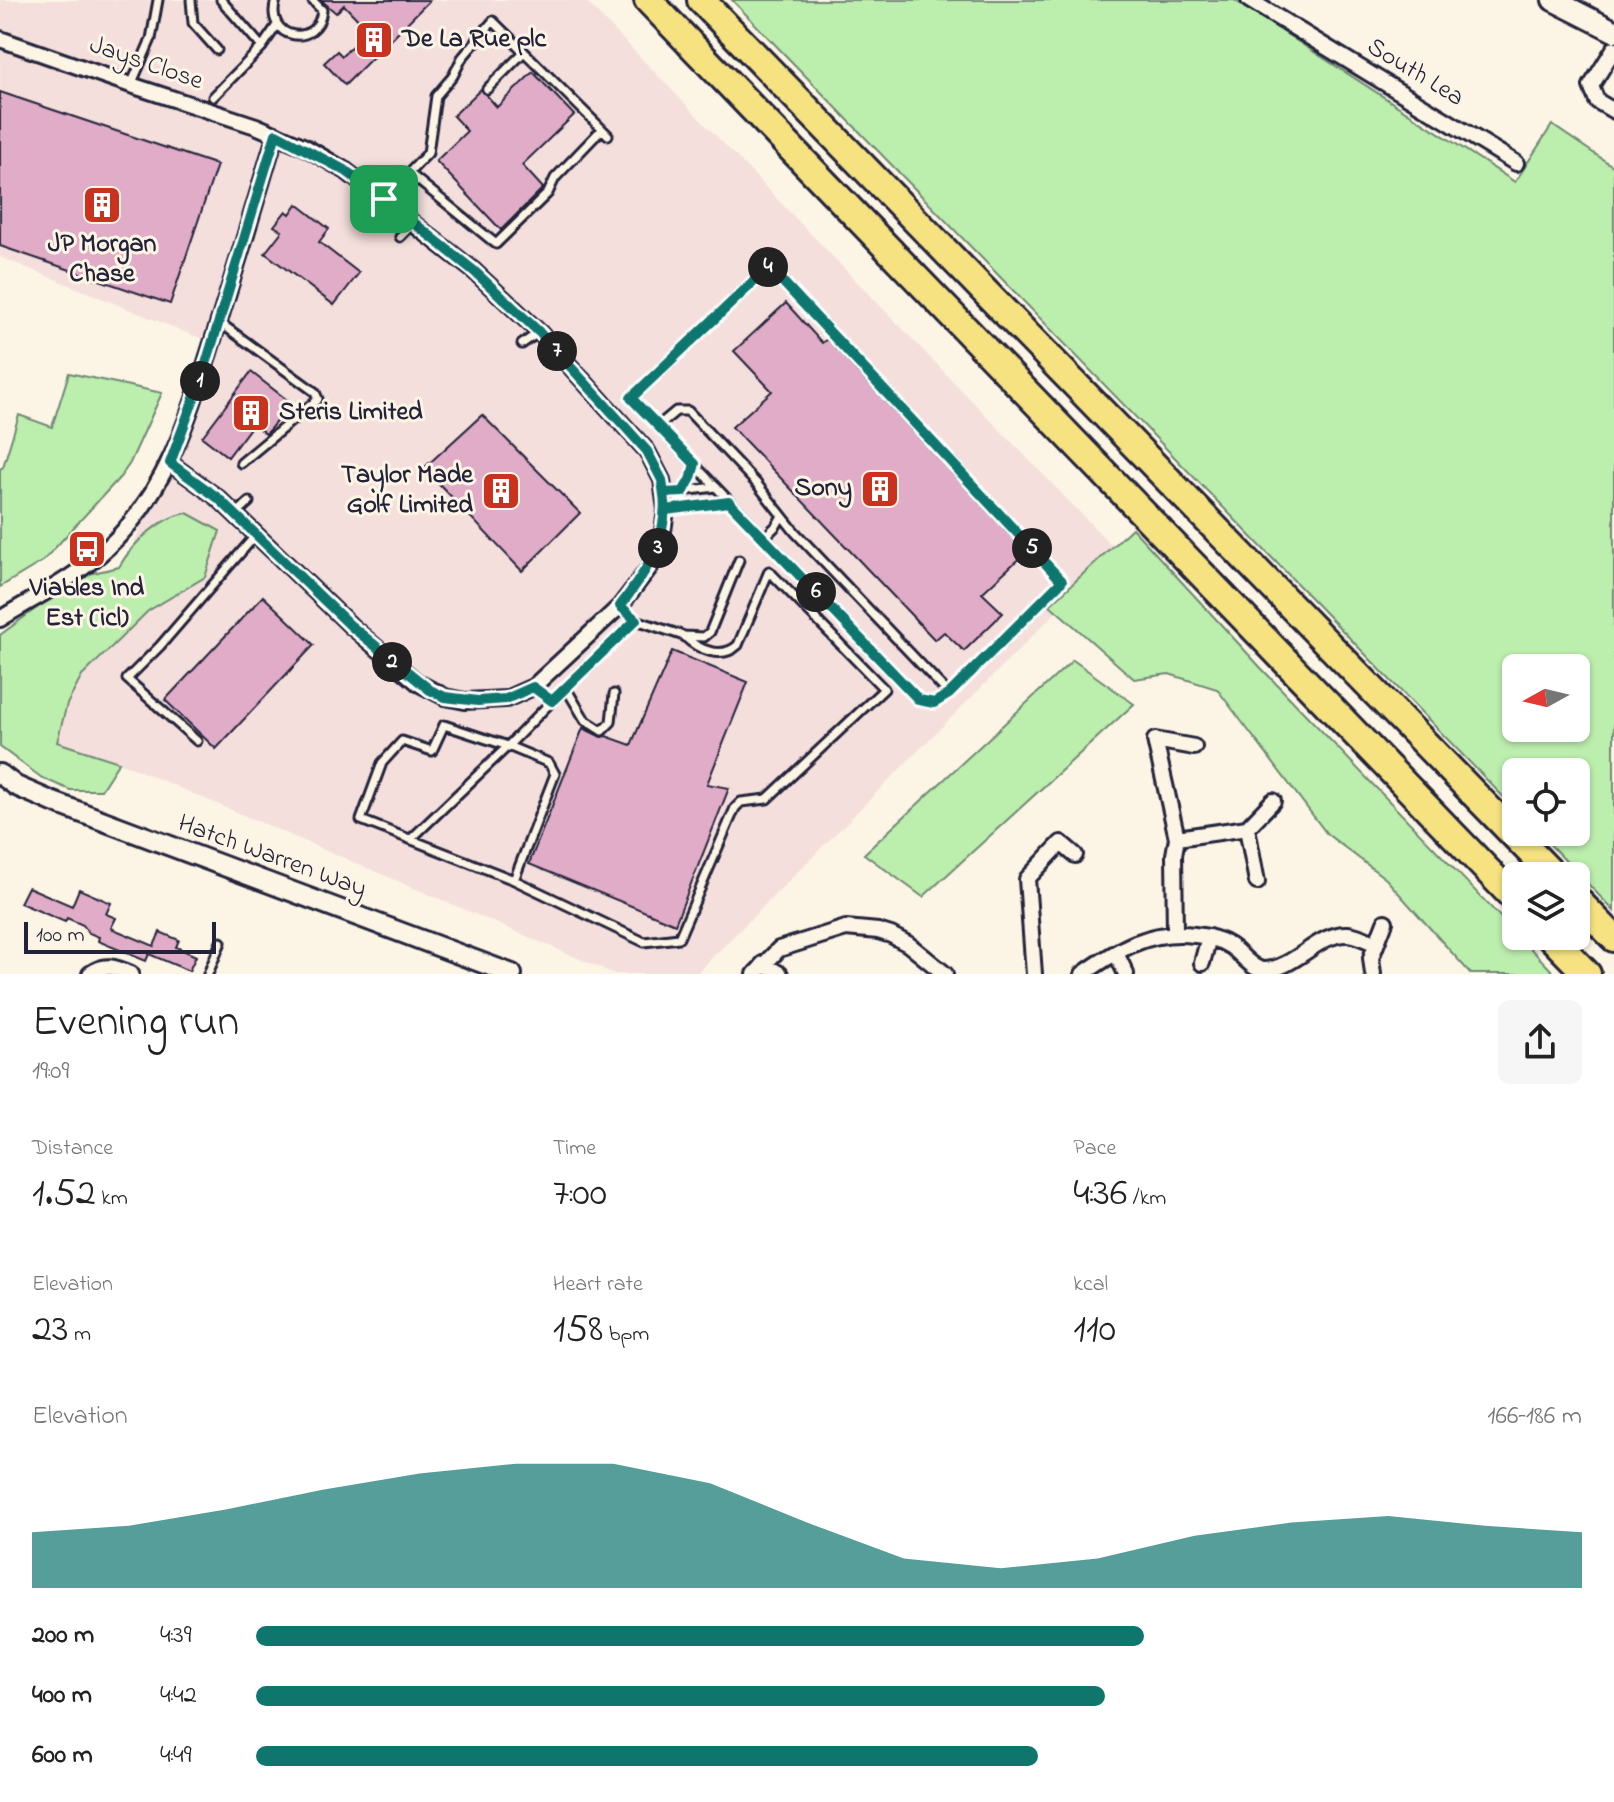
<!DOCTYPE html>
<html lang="en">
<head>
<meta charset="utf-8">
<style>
  body { margin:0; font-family:"Indie Flower",sans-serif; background:#f6f6f6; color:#222; height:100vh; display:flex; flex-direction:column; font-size:30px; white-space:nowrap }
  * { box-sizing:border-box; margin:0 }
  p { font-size:26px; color:#767676 }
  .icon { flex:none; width:44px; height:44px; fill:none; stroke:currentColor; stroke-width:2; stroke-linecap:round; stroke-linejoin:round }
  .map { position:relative; height:974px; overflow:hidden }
  .side { display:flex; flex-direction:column; background:#fff; flex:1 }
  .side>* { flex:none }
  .needle { width:52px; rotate:262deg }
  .controls { position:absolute; left:1502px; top:654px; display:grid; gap:16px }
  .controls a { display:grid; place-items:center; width:88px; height:88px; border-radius:12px; background:#fff; box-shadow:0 2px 6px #0004; font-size:40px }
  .scale { position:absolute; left:24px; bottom:20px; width:192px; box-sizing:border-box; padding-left:8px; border:4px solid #22223b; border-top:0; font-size:22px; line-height:28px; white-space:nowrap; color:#22223b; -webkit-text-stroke:6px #fcf5e5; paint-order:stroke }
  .pin { position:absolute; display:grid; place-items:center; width:68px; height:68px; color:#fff; margin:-34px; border-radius:16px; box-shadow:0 4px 12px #0006 }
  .km { position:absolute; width:40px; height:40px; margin:-20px; border-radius:50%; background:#222; color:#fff; font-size:22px; line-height:40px; text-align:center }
  .round { display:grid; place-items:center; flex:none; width:84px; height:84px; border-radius:12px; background:#f6f6f6 }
  .summary { display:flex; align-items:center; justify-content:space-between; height:136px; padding:0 32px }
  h1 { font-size:44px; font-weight:600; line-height:60px }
  .figures { display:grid; grid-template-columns:repeat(3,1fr); gap:12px; height:136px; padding:8px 32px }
  .figures div { display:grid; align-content:center }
  .figures b { font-size:40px; font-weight:600 }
  .figures small { font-size:22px; font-weight:400 }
  .figures p { font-size:22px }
  .chart { height:224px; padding:16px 32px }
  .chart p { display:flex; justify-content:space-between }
  .chart svg { width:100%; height:144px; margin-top:8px; fill:#0f766e; opacity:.7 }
  ul { padding:0 32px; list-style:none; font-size:26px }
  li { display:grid; grid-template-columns:128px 96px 1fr; align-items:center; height:60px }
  li i { height:20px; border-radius:10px; background:#0f766e }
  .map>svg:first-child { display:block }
  .built { fill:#f4dfdc }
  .green { fill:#bceead; stroke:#6f8874; stroke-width:2; fill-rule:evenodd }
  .building { fill:#e1acc7; stroke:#22223b; stroke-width:2 }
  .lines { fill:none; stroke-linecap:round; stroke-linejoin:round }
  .service-casing { stroke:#22223b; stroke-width:13 }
  .minor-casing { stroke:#22223b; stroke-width:20 }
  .tertiary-casing { stroke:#22223b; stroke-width:24 }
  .secondary-casing { stroke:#22223b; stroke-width:26 }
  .motorway-casing { stroke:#22223b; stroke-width:32 }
  .service { stroke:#fcf5e5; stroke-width:7 }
  .minor { stroke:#fcf5e5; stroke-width:14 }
  .tertiary { stroke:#fcf5e5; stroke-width:18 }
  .secondary { stroke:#fcf5e5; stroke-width:20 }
  .motorway { stroke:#f6e281; stroke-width:26 }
  .route-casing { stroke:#fff; stroke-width:16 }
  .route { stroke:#0f766e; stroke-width:10 }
  .labels { text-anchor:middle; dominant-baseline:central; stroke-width:6; stroke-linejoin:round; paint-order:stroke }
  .poi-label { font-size:26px; font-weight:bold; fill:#22223b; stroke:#fcf5e5; text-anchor:start }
  .street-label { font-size:26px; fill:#22223b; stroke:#fcf5e5 }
</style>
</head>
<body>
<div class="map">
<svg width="1614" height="974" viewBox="0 0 1614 974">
  <rect width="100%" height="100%" fill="#fcf5e5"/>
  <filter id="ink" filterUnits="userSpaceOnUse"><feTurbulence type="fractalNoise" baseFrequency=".0125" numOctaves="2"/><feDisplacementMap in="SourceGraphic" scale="16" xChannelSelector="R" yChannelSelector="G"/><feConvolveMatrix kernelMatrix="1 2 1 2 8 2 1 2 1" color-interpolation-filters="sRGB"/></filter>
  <g filter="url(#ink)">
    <!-- built -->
    <path class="built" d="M0 0H585L1117 551 696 974H615L119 762 57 742 70 696 217 345 0 257Z"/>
    <!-- green -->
    <path class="green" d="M732 0H1234L1515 182 1552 125 1614 167V911L1538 832H1576V772H1516V810ZM1576 668V728H1516V668Z
      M69 373 162 393 130 463 121 476 43 561 0 587V469L3 467 19 415 52 427Z
      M187 513 220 531 205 577 148 611 82 676 67 704 57 742 119 762 101 790H70L42 778 0 747V635L80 576 119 567C133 543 158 518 187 513Z
      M1132 528 1262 669 1555 974H1471L1386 879 1327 834 1217 689 1169 674 1134 679 1050 605Z
      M1073 660 1134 704 923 897 864 854Z"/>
    <!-- building -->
    <path class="building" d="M321 0H430L345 85 324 63 337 51 342 56 368 30 344 5 336 13Z
      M533 72 574 115 522 165 543 188 501 230 436 161 467 131 453 116 481 89 497 107Z
      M0 92 217 165 170 304 0 246Z
      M297 204 329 229 319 242 359 273 334 305 265 253 282 231 274 226 286 211 290 214Z
      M786 303 822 343 827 339 1026 552 982 593 1003 613 964 651 944 632 935 640 732 427 772 391 734 351Z
      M251 372 291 403 266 434 253 424 228 457 202 437Z
      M482 415 580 513 522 571 424 468Z
      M263 596 314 645 216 749 165 700Z
      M672 651 748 682 707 784 729 788 675 924 529 864 583 728 601 737 606 736 631 745Z
      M28 887 72 906 79 889 111 903 106 914 116 918 111 928 154 946 160 932 179 940 176 947 196 956 189 971 149 954 146 961 98 941 99 937 89 933 83 925 67 918 65 922 20 903Z"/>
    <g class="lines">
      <!-- service casing -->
      <g class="service-casing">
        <path id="service" d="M191 0 193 23 217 50
          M221 0 262 47
          M276 0C263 39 318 50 322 10L312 0
          M131 85 151 39 158 0
          M487 89 524 52
          M213 97 262 47 277 25
          M409 173 496 244 548 193 555 178 602 129
          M384 199 428 153 436 96 453 76 462 58 493 21 608 135
          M400 237 414 223
          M769 267 1062 581 949 694 934 703 919 700 631 398Z
          M219 322 315 392 318 399 241 463
          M522 344 539 332
          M658 426 676 411H688L757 484 795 532 949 694
          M683 492 691 478 695 464
          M664 493 716 487
          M666 510 729 502
          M236 514 249 502
          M764 538 776 526 782 516
          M636 620 684 636 704 637 710 632 739 560
          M533 687 552 701 636 620 620 606
          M566 688 585 720 602 731 611 722 614 694
          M197 741 127 679 160 646 255 536
          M411 839 508 746 444 725 432 751 402 741 382 763 361 820 514 880 555 774 549 763 508 746 552 701
          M514 880 644 942 679 938 735 808 741 802 767 799 884 689 769 571 738 645C722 660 698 650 684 636
          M208 974 221 942"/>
      </g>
      <!-- minor casing -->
      <g class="minor-casing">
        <path id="minor" d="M1249 0 1516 163
          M0 39 131 85 256 126 305 147 346 171 474 271 539 332 647 451 662 480 666 510 663 531 650 567 620 606 533 687 506 699 465 701 445 697 418 683 351 626 218 498 170 463
          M1614 49 1591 86 1597 101 1614 111
          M0 619C37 596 75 578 107 548 172 488 193 402 219 321 239 259 257 196 276 134
          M1247 828 1273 801
          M1177 838 1247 828 1257 882
          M1175 932 1174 855 1177 838 1155 740 1194 747
          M1116 953 1126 974
          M1202 963 1209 937
          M763 964 780 974
          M90 974C105 963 115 967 131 974
          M755 974 779 949 846 928 878 931 891 935 908 944 945 974
          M1034 974 1027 879 1061 843 1075 855
          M1083 974C1118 949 1151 929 1195 935 1208 936 1219 939 1230 946 1240 952 1252 970 1264 970 1295 969 1319 932 1348 934 1358 935 1367 940 1376 944
          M1373 974 1371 958 1385 922"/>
      </g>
      <!-- tertiary casing -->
      <g class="tertiary-casing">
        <path id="tertiary" d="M0 774 16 786 53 802 512 974"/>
      </g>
      <!-- secondary casing -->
      <g class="secondary-casing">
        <path id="secondary" d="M1553 0 1614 31"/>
      </g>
      <!-- motorway casing -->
      <g class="motorway-casing">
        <path id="motorway" d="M648 0 1516 900
          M701 0 1554 876
          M1576 899 1614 938
          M1550 936 1587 974"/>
      </g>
      <!-- service -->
      <use href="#service" class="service"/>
      <!-- minor -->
      <use href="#minor" class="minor"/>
      <!-- tertiary -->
      <use href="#tertiary" class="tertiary"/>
      <!-- secondary -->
      <use href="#secondary" class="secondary"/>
      <!-- motorway -->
      <use href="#motorway" class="motorway"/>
    </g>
  </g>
  <g class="lines" filter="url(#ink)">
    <!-- route casing -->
    <g class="route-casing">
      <path id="route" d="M384 199 346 171 276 134 202 377 170 463 218 498 351 626 430 690 445 697 478 701 506 699 533 687 552 701 636 620 620 606C647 571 669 539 664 493L683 492 691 478 695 464 631 398 769 267 1062 581 949 694 934 703 919 700 729 502 666 510 662 480 647 451 539 332 474 271 384 199"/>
    </g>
    <!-- route -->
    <use href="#route" class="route"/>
  </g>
  <!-- icons -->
  <defs>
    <g id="building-square" transform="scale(2)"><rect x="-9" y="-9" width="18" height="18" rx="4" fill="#c8321e" stroke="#fcf5e5"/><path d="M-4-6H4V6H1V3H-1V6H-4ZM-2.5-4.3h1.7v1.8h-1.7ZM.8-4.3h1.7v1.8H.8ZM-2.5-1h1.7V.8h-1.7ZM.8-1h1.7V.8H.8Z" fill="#fff"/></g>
    <g id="bus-square" transform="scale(2)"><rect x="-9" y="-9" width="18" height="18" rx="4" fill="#c8321e" stroke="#fcf5e5"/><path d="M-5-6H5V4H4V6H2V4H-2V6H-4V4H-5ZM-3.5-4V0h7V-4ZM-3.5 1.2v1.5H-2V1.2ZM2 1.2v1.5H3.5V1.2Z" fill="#fff"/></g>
  </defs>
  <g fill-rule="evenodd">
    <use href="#building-square" x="374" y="40"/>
    <use href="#building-square" x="102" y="205"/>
    <use href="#building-square" x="251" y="413"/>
    <use href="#building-square" x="880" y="489"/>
    <use href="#building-square" x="501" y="491"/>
    <use href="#bus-square" x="87" y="549"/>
  </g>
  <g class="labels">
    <!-- poi labels -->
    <g class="poi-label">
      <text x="402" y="40">De La Rue plc</text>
      <text x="102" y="245" text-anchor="middle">JP Morgan<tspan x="102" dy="30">Chase</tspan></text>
      <text x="279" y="413">Steris Limited</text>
      <text x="473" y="476" text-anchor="end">Taylor Made<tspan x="473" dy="30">Golf Limited</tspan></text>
      <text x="852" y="489" text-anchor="end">Sony</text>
      <text x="87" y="589" text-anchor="middle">Viables Ind<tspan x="87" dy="30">Est (icl)</tspan></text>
    </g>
    <!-- street labels -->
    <g class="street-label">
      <text transform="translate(146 64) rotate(19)">Jays Close</text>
      <text transform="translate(1415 73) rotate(31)">South Lea</text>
      <text transform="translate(272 857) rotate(20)">Hatch Warren Way</text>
    </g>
  </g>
</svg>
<div class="controls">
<a><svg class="needle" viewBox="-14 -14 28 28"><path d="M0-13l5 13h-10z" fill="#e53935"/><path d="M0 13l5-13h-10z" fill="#767676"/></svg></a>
<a><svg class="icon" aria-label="locate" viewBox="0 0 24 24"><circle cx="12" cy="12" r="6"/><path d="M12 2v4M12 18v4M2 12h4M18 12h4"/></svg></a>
<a><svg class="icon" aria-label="layers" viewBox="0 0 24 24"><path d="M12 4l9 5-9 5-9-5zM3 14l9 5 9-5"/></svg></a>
</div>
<div class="scale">100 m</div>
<div class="pin" style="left:384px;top:199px;background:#1e9e55"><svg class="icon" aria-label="arrive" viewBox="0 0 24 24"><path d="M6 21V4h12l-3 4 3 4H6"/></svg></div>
<b class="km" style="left:200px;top:381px">1</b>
<b class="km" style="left:392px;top:662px">2</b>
<b class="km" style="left:658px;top:548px">3</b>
<b class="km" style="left:768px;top:267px">4</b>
<b class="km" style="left:1032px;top:548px">5</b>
<b class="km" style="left:816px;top:592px">6</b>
<b class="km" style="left:557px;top:351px">7</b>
</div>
<section class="side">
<div class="summary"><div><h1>Evening run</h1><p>19:09</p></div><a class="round"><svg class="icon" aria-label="share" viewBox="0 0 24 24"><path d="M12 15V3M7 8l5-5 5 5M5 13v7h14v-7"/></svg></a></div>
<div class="figures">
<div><p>Distance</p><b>1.52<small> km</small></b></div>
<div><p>Time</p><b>7:00</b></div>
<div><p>Pace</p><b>4:36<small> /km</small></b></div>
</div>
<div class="figures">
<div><p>Elevation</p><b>23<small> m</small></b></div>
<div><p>Heart rate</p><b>158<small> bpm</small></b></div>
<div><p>kcal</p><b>110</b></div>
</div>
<div class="chart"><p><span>Elevation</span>166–186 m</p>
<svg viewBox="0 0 160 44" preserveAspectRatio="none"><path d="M0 44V27L10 25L20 20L30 14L40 9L50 6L60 6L70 12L80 24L90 35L100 38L110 35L120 28L130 24L140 22L150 25L160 27V44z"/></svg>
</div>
<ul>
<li><b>200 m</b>4:39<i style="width:67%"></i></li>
<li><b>400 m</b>4:42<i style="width:64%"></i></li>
<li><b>600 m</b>4:49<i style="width:59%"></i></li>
</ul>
</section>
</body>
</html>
